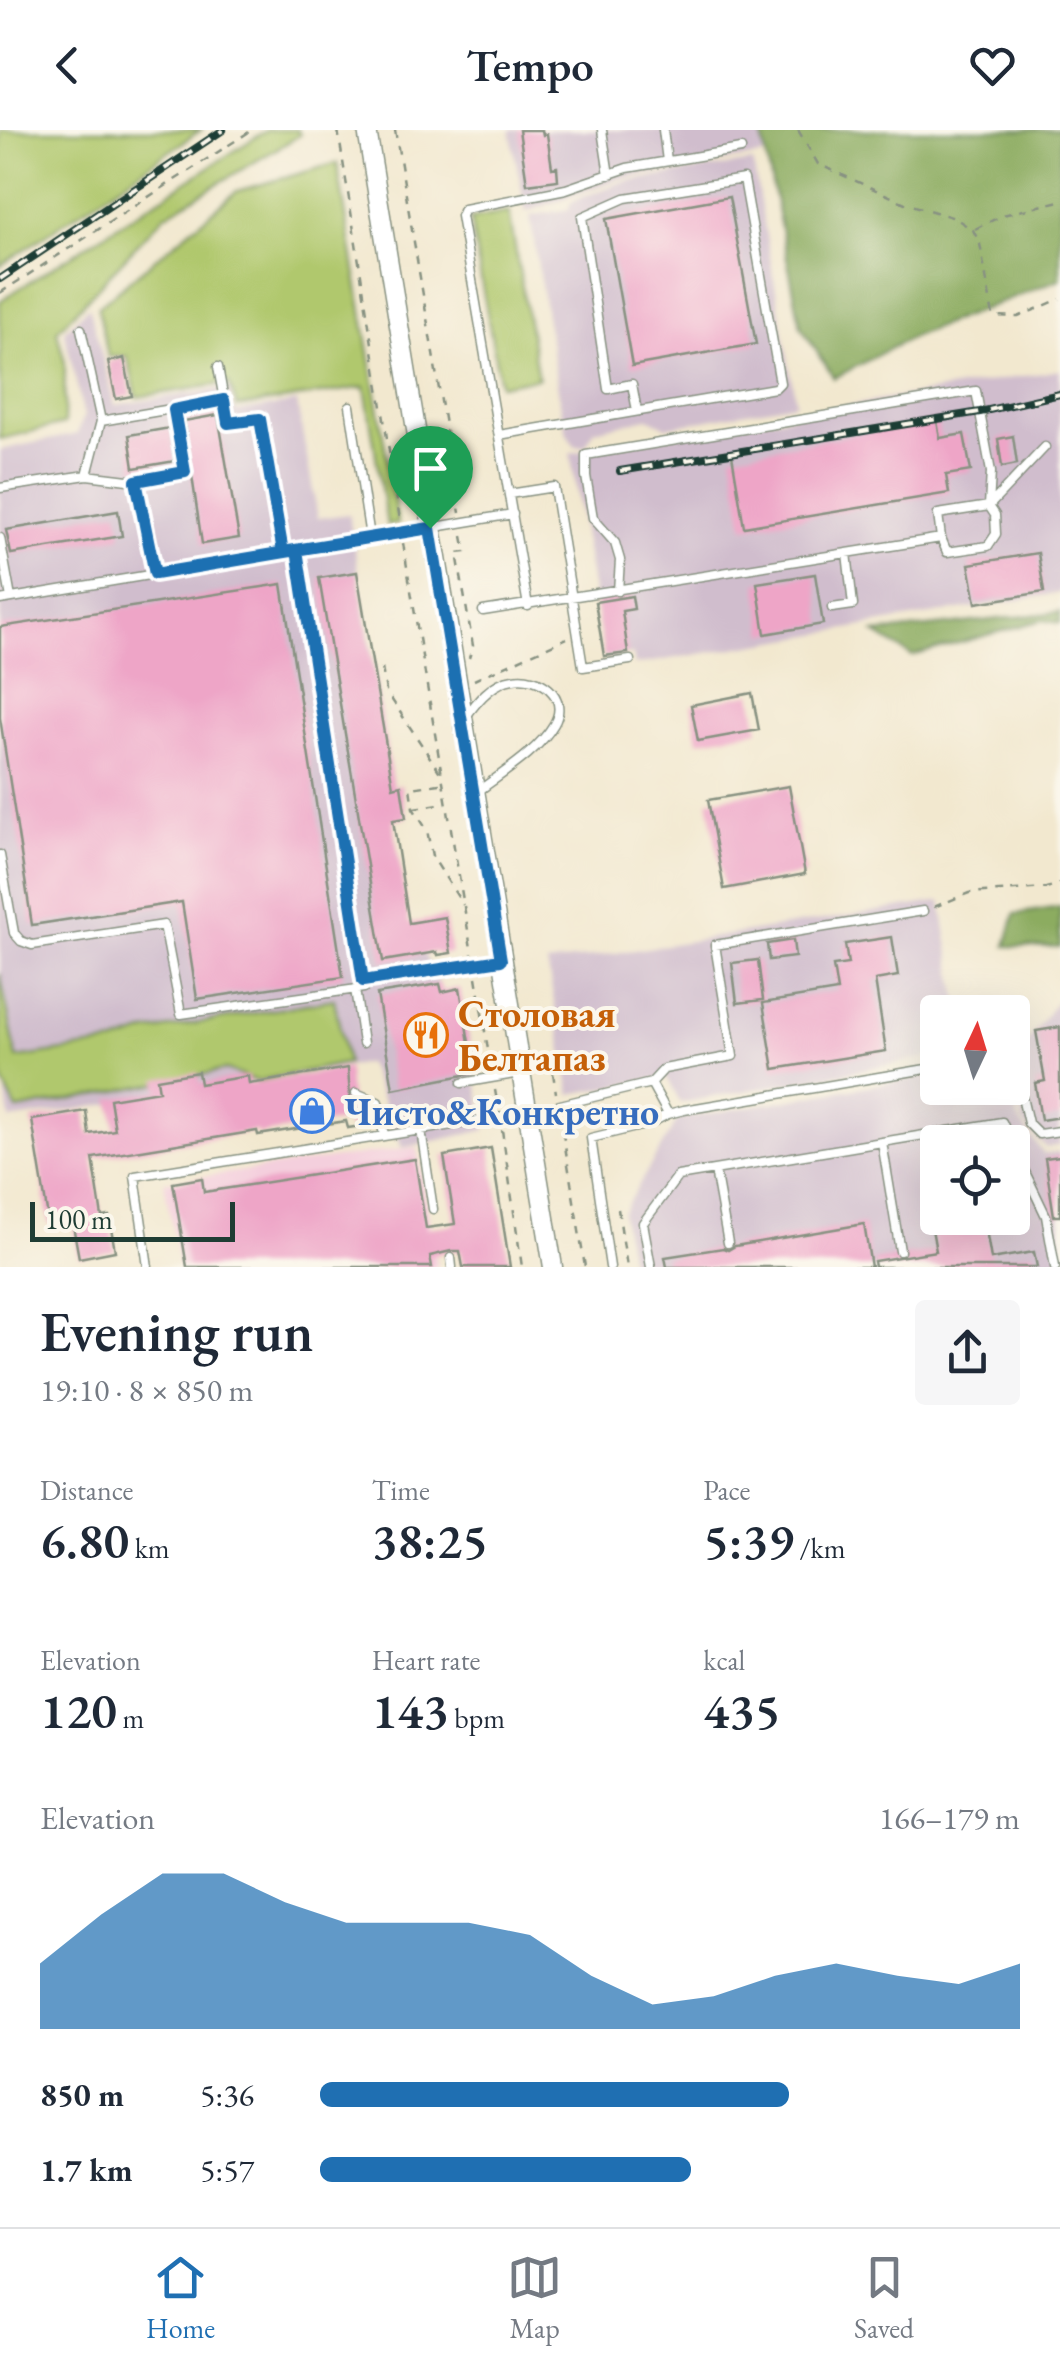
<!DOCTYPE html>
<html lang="en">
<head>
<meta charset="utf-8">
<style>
  body { margin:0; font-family:"EB Garamond",serif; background:#f6f6f7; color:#1f2937; height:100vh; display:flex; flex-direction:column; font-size:38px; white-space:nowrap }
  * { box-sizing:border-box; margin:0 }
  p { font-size:32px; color:#747a83 }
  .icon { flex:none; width:55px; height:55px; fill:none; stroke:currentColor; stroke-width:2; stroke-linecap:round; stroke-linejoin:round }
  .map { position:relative; height:1137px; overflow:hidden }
  .side { display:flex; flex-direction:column; background:#fff; flex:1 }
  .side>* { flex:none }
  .needle { width:65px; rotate:4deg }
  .tools { position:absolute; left:920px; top:865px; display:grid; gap:20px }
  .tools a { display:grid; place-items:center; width:110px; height:110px; border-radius:10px; background:#fff; box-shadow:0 10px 40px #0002; font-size:50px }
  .scale { position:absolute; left:30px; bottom:25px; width:205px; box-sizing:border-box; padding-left:10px; border:5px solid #1f3d34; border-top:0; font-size:28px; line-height:35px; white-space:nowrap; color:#1f3d34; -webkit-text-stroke:8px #fbf7ec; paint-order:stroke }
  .pin { position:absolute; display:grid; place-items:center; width:85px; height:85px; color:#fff; margin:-102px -42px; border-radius:50% 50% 50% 0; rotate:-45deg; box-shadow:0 0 10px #0007 }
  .pin .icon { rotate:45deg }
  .round { display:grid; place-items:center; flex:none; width:105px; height:105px; border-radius:10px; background:#f6f6f7 }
  .head { display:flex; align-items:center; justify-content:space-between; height:170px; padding:0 40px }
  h1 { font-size:55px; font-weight:600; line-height:75px }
  .figures { display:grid; grid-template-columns:repeat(3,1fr); gap:15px; height:170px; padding:10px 40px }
  .figures div { display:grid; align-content:center }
  .figures b { font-size:50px; font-weight:600 }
  .figures small { font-size:28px; font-weight:400 }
  .figures p { font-size:28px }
  .chart { height:280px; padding:20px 40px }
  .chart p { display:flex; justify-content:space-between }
  .chart svg { width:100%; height:180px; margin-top:10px; fill:#1f6fb2; opacity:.7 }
  ul { padding:0 40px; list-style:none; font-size:32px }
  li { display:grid; grid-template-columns:160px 120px 1fr; align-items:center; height:75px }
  li i { height:25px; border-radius:12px; background:#1f6fb2 }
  header { display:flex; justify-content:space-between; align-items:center; height:130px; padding:0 40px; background:#fff; font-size:45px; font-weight:600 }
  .tabs { display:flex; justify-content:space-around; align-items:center; height:140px; border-top:2px solid #e0e1e3; background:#fff; font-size:28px; color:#747a83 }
  .tabs a { display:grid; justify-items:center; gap:5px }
  .tabs .current { color:#1f6fb2 }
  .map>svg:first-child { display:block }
  .built { fill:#f4cfdd }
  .industrial { fill:#d0bdcd; fill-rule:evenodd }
  .green { fill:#b0c86d; stroke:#688250; stroke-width:2.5 }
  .forest { fill:#8cac60; stroke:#56744a; stroke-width:2.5 }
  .building { fill:#eea5c7 }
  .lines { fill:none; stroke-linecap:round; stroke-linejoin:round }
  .service-casing { stroke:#889282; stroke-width:11 }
  .tertiary-casing { stroke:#889282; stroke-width:21 }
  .path { stroke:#889282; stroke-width:2.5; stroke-dasharray:8 8; stroke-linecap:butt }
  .service { stroke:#fff; stroke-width:8 }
  .tertiary { stroke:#fff; stroke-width:18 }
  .rail-casing { stroke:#1f3d34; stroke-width:8 }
  .rail { stroke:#fbf7ec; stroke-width:4; stroke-dasharray:11; stroke-linecap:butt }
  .route-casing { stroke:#fff; stroke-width:20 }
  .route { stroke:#1f6fb2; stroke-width:12 }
  .labels { text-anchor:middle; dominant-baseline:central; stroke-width:8; stroke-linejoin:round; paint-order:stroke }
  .food-label { font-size:38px; font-weight:bold; fill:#c56008; stroke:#fbf7ec; text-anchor:start }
  .shop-label { font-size:38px; font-weight:bold; fill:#366cbe; stroke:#fbf7ec; text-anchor:start }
</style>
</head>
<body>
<header><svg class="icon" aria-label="back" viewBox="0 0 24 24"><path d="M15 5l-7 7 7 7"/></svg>Tempo<svg class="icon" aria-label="heart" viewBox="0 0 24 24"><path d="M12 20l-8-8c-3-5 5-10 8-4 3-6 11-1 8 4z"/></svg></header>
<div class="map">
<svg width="1060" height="1137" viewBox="0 0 1060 1137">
  <rect width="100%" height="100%" fill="#fbf7ec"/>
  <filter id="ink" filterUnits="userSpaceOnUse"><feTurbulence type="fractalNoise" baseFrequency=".01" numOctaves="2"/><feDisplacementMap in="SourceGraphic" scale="20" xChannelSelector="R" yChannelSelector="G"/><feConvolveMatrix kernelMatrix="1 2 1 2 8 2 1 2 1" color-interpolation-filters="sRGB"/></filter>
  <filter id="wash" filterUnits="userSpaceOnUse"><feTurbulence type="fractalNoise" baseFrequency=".0048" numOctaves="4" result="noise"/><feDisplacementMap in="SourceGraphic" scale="40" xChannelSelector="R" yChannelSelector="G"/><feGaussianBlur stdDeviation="2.25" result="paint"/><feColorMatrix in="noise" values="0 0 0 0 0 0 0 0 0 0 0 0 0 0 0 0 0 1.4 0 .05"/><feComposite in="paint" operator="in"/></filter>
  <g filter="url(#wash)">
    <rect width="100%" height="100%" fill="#f2e8cf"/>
    <!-- built -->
    <path class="built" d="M417 1017 437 1137H179L164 1052Z"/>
    <!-- industrial -->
    <path class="industrial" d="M510 0H778L773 24 620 49 526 82Z
      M753 32 796 273 667 297 648 288 595 300 585 316H575L567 304 562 285 530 86 570 79 569 74 582 67 622 52Z
      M89 176 115 275 229 258 232 277 238 282 297 272 318 388 349 384 393 656 401 655 407 688 393 690 409 793 442 861 460 858 486 1000 402 1018 367 933 10 990 0 924V320L77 304 84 286 64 201Z
      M1060 240V463L635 535 633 524 604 528 570 323Z
      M941 771 960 882H938L937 926 680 973 667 947 571 964 547 834Z
      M1060 872V1015L1046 1018 1022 992 1013 944 1012 916 1027 912 1055 873Z
      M937 944 938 958H1010L1019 991 1044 1024 1060 1022V1137H631L622 1083 678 989ZM938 1012H1012V1088H938Z"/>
    <!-- green -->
    <path class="green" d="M0 0H201L0 136Z
      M267 0H297L300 5 165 85 57 201 65 233 64 294 0 309V171Z
      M337 33 398 394 387 395 365 257 237 277 229 253 137 267 127 226 108 227 98 177 237 61Z
      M509 82 538 248 500 255 470 89Z
      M0 844 17 928 116 913 147 902 334 869 347 933 256 951 226 940 17 980 3 952 0 932Z"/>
    <!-- forest -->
    <path class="forest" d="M761 0H1060V149L914 206 834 248 801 197Z
      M1060 482V493L1042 490 912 526 875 503Z
      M1060 777V817L1006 816 1015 784Z"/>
    <g id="blocks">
      <!-- building -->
      <path class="building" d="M519 0H542L543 5 547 4 552 38 557 37 558 50 527 54Z
        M729 67 756 214 632 236 606 89Z
        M124 228 132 266 116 269 108 232Z
        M218 285 239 408 202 414 184 291Z
        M937 291 940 308 964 304 971 341 946 345 949 363 744 397 732 325Z
        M170 298 175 331 134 338 129 305Z
        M1013 306 1017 334 1002 337 998 309Z
        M118 381 122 406 11 424 6 400Z
        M1038 423 1044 462 976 473 969 434Z
        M357 442 393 657 401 655 406 688 393 690 409 793 445 787 451 823 438 825 437 822 383 831 319 448Z
        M815 444 823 494 765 504 757 453Z
        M282 454 343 847 197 869 182 772 32 795 0 588V497Z
        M632 466 634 479 622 481 628 523 604 526 595 472Z
        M752 563 759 600 698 611 691 575Z
        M789 656 805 744 724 759 708 670Z
        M892 807 898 846 875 850 886 921 774 939 763 873 837 861 833 836 848 834 845 814Z
        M793 810 795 827 769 830 767 814Z
        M758 830 763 870 737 873 732 833Z
        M440 854 442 862 460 858 474 943 393 959 377 864Z
        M1060 897V987L1041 990 1035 953 1045 951 1036 901Z
        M348 938 350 967 355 979 371 977 374 994 348 998 346 991 258 1005 257 1001 93 1028 102 1087 109 1086 115 1121 79 1128 72 1090 49 1094 32 990 86 981 89 1004 115 1000 110 969 159 961 157 949 198 942 200 954 248 946 249 954Z
        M491 1018 510 1137H463L460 1121H451L430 1126 432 1137H187L173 1053 202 1048 204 1062 415 1029 426 1098 455 1094 444 1026Z
        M1060 1026V1086H1054L1045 1028Z
        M930 1088H984L991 1129 1034 1122 1037 1137H875L874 1131 936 1121Z
        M864 1094 871 1137H667L665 1127 723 1118 728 1120 735 1116Z"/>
    </g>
  </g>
  <g filter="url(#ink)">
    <use href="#blocks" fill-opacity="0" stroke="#889282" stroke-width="2.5"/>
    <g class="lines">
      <!-- service casing -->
      <g class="service-casing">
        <path id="service" d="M602 0 609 45
          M663 0 667 31
          M81 199 101 291
          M218 237 224 270
          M350 276 370 407
          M499 305 775 258 780 253 744 49 625 68 582 87 608 259 632 254 637 281
          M87 345 136 351 155 443
          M136 351 185 342 174 280
          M0 358 87 345 101 291 224 270 228 293 259 289 283 422
          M509 364 554 357 583 537 630 530
          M0 408 11 468
          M618 461 620 430 615 413 593 388 586 346V325L976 261 991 342 989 376 995 385 996 404 988 416 947 422 941 408
          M0 470 513 384
          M528 476 461 86 464 79 566 59 627 38 741 19
          M832 478 853 475 847 423
          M483 481 941 408 938 384 989 376 1045 317
          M465 588C476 572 492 552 513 549 539 544 570 566 554 594 538 622 502 643 477 662
          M0 725 14 803 21 811 32 815 164 795 181 884 364 858 297 419
          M363 851 501 830
          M355 859 363 913
          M1012 924 1028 993 1039 1004 1060 1001
          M462 953 520 943
          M651 953 668 984
          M356 963 378 972 384 1006
          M421 1000 433 1079
          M882 1012 900 1121
          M1012 1015 1046 1086 1055 1137
          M715 1040 728 1113
          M451 1128 452 1137
          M148 1137 135 1046 527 983 651 953 664 939 733 926 715 815 923 781
          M610 1137 591 1008 649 994 668 984 684 980 938 937
          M651 1137 643 1093 678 1046 1002 992 1011 1012"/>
      </g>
      <!-- tertiary casing -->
      <g class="tertiary-casing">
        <path id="tertiary" d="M367 0 553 1137"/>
      </g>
      <!-- path -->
      <path class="path" d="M338 0 400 390
        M395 0 460 383
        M798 0 818 34 905 73 955 88 973 100 980 114 993 186 1018 187 1060 169
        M975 99 1003 85 1060 71
        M0 163 252 0
        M463 406 466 422 457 423 473 516 469 528
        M403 413 472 824
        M382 538 386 561 441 644
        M474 550 567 508
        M440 654 410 658 413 678 427 700 432 726 463 775
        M414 678 446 673
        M934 777 969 763 1046 758 1060 754
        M476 847 491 938
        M553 943 556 963
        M495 960 498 977
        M560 986 585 1137
        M502 1000 522 1137
        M618 1079 627 1137"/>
      <!-- service -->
      <use href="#service" class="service"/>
      <!-- tertiary -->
      <use href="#tertiary" class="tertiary"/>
      <!-- rail casing -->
      <g class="rail-casing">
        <path id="rail" d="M0 149 223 0
          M620 341 980 282 1060 264"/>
      </g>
      <!-- rail -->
      <use href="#rail" class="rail"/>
    </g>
  </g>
  <g class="lines" filter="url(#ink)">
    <!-- route casing -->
    <g class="route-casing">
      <path id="route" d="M430 398 283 422 260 289 228 293 224 270 174 280 185 342 136 351 155 444 297 420 363 851 501 830 430 398"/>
    </g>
    <!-- route -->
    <use href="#route" class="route"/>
  </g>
  <!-- icons -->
  <defs>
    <g id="restaurant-ring" transform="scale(2.25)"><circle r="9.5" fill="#fbf7ec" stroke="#e8710a" stroke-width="1.5"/><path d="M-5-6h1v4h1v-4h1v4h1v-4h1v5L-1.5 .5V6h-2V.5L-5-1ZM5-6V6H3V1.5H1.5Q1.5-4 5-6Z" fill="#e8710a"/></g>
    <g id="shop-ring" transform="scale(2.25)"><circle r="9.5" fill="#fbf7ec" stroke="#3f7fe0" stroke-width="1.5"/><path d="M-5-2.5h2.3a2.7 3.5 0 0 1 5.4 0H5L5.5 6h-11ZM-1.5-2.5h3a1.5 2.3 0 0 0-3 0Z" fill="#3f7fe0"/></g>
  </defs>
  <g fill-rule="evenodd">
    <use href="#restaurant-ring" x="426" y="905"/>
    <use href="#shop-ring" x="312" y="981"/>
  </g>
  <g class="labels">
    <!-- food labels -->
    <g class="food-label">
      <text x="458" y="883">Столовая<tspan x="458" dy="44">Белтапаз</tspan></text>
    </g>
    <!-- shop labels -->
    <g class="shop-label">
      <text x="344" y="981">Чисто&amp;Конкретно</text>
    </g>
  </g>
</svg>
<div class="tools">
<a><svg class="needle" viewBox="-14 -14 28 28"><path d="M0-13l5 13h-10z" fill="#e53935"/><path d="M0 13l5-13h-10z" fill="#747a83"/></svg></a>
<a><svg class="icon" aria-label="locate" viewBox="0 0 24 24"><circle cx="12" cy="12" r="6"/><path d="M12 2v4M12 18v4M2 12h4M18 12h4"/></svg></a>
</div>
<div class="scale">100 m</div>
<div class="pin" style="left:430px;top:398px;background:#1e9e55"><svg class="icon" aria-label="arrive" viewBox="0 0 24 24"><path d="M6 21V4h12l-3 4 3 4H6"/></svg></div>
</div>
<section class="side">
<div class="head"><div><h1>Evening run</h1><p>19:10 · 8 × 850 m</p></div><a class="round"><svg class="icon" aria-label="share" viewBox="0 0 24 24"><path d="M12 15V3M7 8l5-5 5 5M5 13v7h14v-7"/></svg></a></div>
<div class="figures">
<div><p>Distance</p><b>6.80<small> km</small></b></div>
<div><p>Time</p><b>38:25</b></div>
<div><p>Pace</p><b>5:39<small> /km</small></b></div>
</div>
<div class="figures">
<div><p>Elevation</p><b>120<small> m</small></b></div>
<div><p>Heart rate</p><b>143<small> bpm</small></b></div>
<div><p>kcal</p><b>435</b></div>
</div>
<div class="chart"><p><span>Elevation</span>166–179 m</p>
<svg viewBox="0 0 160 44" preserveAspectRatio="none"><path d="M0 44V28L10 16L20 6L30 6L40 13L50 18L60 18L70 18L80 21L90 31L100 38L110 36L120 31L130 28L140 31L150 33L160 28V44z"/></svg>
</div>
<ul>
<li><b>850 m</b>5:36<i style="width:67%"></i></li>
<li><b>1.7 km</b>5:57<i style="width:53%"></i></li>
</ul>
</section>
<nav class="tabs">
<a class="current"><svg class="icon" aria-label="home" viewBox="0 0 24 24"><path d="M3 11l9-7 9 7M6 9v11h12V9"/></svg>Home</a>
<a><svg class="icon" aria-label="map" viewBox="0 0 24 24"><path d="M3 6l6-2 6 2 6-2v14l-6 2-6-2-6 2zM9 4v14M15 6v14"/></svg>Map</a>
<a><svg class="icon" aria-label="saved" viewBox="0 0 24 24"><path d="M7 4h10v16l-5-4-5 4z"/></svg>Saved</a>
</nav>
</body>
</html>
